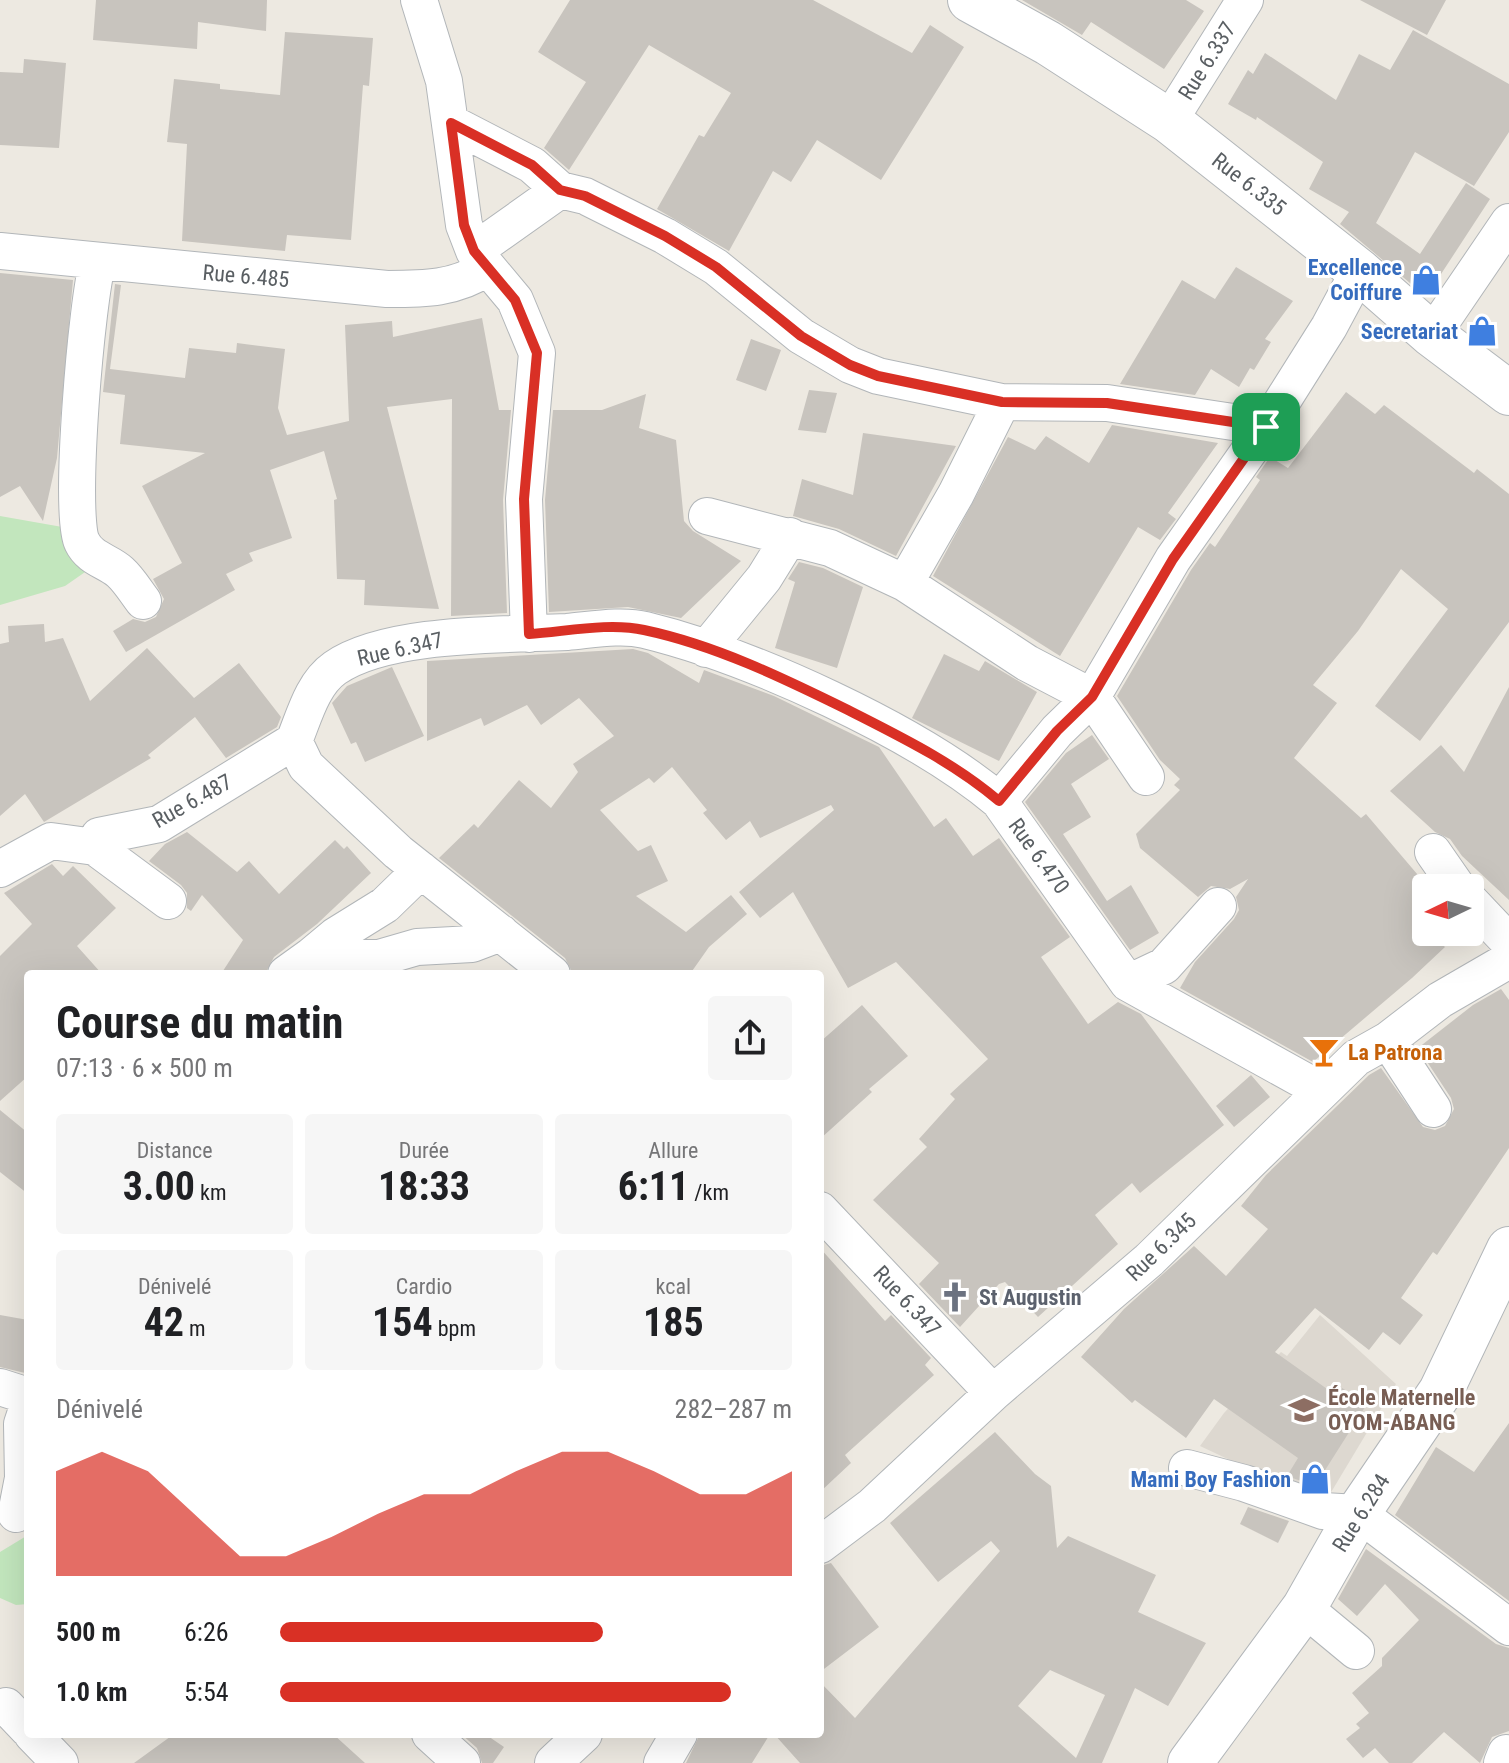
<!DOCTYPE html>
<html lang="fr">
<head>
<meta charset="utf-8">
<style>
  body { margin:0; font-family:"Roboto Condensed",sans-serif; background:#f6f6f6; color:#202124; height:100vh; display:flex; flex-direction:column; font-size:30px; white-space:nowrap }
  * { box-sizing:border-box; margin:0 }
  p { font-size:26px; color:#757577 }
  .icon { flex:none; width:44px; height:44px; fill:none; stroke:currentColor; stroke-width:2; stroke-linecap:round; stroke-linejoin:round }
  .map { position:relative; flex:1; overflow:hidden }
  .side { position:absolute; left:24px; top:970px; width:800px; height:768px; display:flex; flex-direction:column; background:#fff; border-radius:8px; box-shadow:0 8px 32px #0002 }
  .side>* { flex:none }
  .needle { width:52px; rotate:265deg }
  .controls { position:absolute; left:1412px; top:874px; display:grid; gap:16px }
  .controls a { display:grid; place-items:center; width:72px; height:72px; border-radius:8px; background:#fff; box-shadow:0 8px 32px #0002; font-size:40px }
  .pin { position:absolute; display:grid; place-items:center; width:68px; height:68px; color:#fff; margin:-34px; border-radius:16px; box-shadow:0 4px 12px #0006 }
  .round { display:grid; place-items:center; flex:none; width:84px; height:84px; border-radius:8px; background:#f6f6f6 }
  .headline { display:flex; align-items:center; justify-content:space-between; height:136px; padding:0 32px }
  h1 { font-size:44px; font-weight:700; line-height:60px }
  .figures { display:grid; grid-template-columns:repeat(3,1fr); gap:12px; height:136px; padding:8px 32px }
  .figures div { display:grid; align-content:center; border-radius:8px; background:#f6f6f6; text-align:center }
  .figures b { font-size:40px; font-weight:700 }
  .figures small { font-size:22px; font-weight:400 }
  .figures p { font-size:22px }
  .chart { height:224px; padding:16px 32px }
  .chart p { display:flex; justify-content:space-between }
  .chart svg { width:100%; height:144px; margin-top:8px; fill:#d93025; opacity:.7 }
  ul { padding:0 32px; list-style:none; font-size:26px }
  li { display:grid; grid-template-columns:128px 96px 1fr; align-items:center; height:60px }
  li i { height:20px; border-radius:10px; background:#d93025 }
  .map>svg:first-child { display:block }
  .education { fill:#ddd8d0 }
  .green { fill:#c2e6bd }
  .building { fill:#c8c4be; fill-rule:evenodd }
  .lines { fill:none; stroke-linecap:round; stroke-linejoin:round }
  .minor-casing { stroke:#b2b6b9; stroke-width:38 }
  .tertiary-casing { stroke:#b2b6b9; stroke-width:46 }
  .minor { stroke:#fff; stroke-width:36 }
  .tertiary { stroke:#fff; stroke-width:44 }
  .route-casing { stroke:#fff; stroke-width:16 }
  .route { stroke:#d93025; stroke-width:10 }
  .labels { text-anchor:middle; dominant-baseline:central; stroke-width:6; stroke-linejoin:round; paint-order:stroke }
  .street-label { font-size:22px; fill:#5a5f63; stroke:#fff }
  .shop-label { font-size:22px; font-weight:bold; fill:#366cbe; stroke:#fff; text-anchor:end }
  .food-label { font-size:22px; font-weight:bold; fill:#c56008; stroke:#fff; text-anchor:start }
  .worship-label { font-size:22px; font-weight:bold; fill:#5b616d; stroke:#fff; text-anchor:start }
  .education-label { font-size:22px; font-weight:bold; fill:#785e54; stroke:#fff; text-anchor:start }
</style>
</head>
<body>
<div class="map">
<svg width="1509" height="1763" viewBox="0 0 1509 1763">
  <rect width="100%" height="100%" fill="#ede9e1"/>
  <!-- education -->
  <path class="education" d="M1320 1315 1396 1384 1324 1504 1200 1446 1224 1413 1281 1352 1287 1356Z"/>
  <!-- green -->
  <path class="green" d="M0 516 85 531 88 570 65 586 0 605Z
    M28 1535V1604L16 1605 0 1598V1552Z"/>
  <!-- building -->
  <path class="building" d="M96 0H267L266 31 198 22 197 49 93 40Z
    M570 0H813L912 53 930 25 964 47 881 180 817 140 791 182 773 171 729 251 657 209 699 135 704 137 731 93 649 45 569 170 544 148 586 82 538 52Z
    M1022 0H1186L1204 11 1164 69 1091 22 1082 35Z
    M1360 0H1446L1427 35Z
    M1413 30 1509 84V132L1474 186 1415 152 1376 223 1420 254 1466 183 1490 199 1428 294H1423L1340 224 1349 212 1309 189 1323 162 1257 117 1256 120 1228 104 1248 70 1253 74 1265 53 1336 100 1359 54 1390 70Z
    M285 32 373 38 369 86 363 85 351 240 287 235 285 251 182 241 187 144 167 142 174 79 220 84V89L280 95Z
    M24 59 66 63 59 148 0 145V72L23 73Z
    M1236 267 1293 301 1265 339 1271 342 1254 370 1250 368 1239 387 1211 369 1195 395 1120 384 1182 280 1215 299Z
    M0 273 73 280 57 458 43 521 20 486 0 497Z
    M115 284 121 285 110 369 185 378 189 348 236 353 237 343 285 349 278 408 287 435 349 421 345 325 392 321 393 337 482 318 499 410H511L503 500 507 613 451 616 452 399 387 407 439 609 364 605 365 580 337 579 334 500 337 499 324 451 270 470 292 538 249 553 253 561 226 574 235 590 126 652 113 631 133 619 145 622 156 617 164 599 153 579 182 563 142 486 205 453 120 444 125 395 103 392Z
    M751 339 781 350 766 391 736 380Z
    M809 390 837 393 826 433 798 430Z
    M1346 392 1375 414 1384 405 1474 473 1477 469 1509 494V622L1420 741 1375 706 1448 609 1401 569 1358 631 1313 685 1337 703 1294 758 1361 818 1366 814 1429 888H1426V932H1450L1440 942 1445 947 1412 978 1313 1062 1180 988 1195 962 1234 919 1239 910 1236 897 1248 879 1230 889 1211 886 1198 897 1140 848 1136 834 1180 790 1174 785 1180 779 1160 760 1117 696 1191 570 1210 543 1215 547 1260 480 1256 477 1270 457 1288 468Z
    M646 394 639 428 676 440 684 521 693 531 741 561 681 618 628 607 549 612 545 500 553 410H602Z
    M1112 425 1218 443 1168 513 1176 519 1160 540 1138 527 1060 656 933 576 1008 437 1035 450 1046 436 1089 463Z
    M863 433 956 446 896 556 839 529 793 516 802 479 853 495Z
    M799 562 823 568 863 587 837 668 775 648 795 582 788 579Z
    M44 624 45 642 63 638 90 701 147 648 194 698 239 663 281 717 277 727 226 758 195 717 148 755 151 758 44 822 25 794 0 816V644L9 642 8 626Z
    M633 649 648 653 699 683 704 670 774 696 879 747 934 827 946 818 973 856 999 838 1070 937 1041 957 1088 1024 1118 1002 1141 1014 1224 1125 1140 1193 1132 1183 1095 1215 1118 1244 1038 1317 1005 1282 999 1284 960 1327 919 1284 939 1263 873 1200 927 1147 919 1139 955 1099 950 1094 988 1059 896 962 848 988 793 892 760 918 739 892 834 810 831 805 760 838 750 821 726 840 703 813 707 810 672 767 654 783 649 778 600 810 638 851 651 845 668 881 636 896 686 932 731 895 747 914 709 947 690 974H573L565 958 439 858 474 824 478 828 519 780 551 808 578 772 573 764 614 736 579 698 541 725 527 705 484 726 481 718 427 741V661Z
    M944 654 979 671 985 661 1037 692 999 761 912 718Z
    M392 667 424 736 365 762 356 742 351 744 332 703 347 686Z
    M1509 687V900L1462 856 1450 839 1435 832 1390 791 1441 745 1464 772Z
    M1092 735 1109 759 1071 784 1091 817 1063 834 1107 901 1131 885 1159 933 1130 950 1025 802 1066 753Z
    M187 832 237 872 249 861 279 894 335 840 344 849 347 846 371 873 317 924 274 957 265 974H221L243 940 202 895 191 911 187 908V893L181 885 149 861 165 844Z
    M52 864 63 876 73 866 116 908 77 946 102 974H28V1076L0 1101V956L32 924 4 893Z
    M1501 989 1509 1000V1148L1437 1255 1433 1252 1401 1298 1423 1315 1400 1345 1383 1332 1369 1350 1315 1308 1275 1352 1337 1396 1342 1388 1367 1404 1315 1486 1287 1476 1298 1458 1214 1399 1186 1438 1135 1400 1132 1403 1081 1357 1124 1309 1194 1246 1226 1276 1268 1229 1241 1206 1266 1175 1369 1075 1381 1068 1423 1127 1435 1130 1445 1126 1454 1109 1451 1098 1418 1048 1473 1005Z
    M862 1005 908 1056 869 1089 872 1092 820 1139V1042Z
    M1251 1075 1270 1097 1234 1127 1216 1106Z
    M0 1110 28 1133V1194L0 1172Z
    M820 1248 885 1321 891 1315 931 1358 925 1365 934 1375 845 1455 851 1463 820 1492Z
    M0 1315 28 1320 25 1373 0 1367Z
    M1509 1423V1601L1395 1515 1436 1447 1474 1472Z
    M995 1432 1035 1474 1051 1486 1057 1548 1068 1536 1156 1575 1138 1612 1206 1643 1168 1706 1135 1688 1102 1763H800L774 1734H820V1682L855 1718 1000 1551 991 1541 938 1582 890 1523ZM1050 1670 1105 1695 1076 1758 1018 1706Z
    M1248 1507 1289 1521 1278 1543 1240 1524Z
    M1366 1549 1496 1644 1509 1648V1731L1492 1737 1480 1763 1444 1732 1412 1763H1389L1375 1748 1363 1758 1346 1739 1360 1728 1356 1724 1369 1713 1352 1693 1382 1666V1658L1419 1620 1385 1584 1357 1616 1338 1599Z
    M831 1563 879 1627 820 1672V1566Z
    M174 1734H333L365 1763H134Z
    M461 1734H485L504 1747 493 1763H482L477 1748Z
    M700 1734H770L752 1763H686Z"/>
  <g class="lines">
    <!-- minor casing -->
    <g class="minor-casing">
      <path id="minor" d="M419 0 444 81 464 225 474 251 515 300 537 353 524 499 529 634
        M1169 121 1245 0
        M451 123 532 165 560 190 585 196 665 236 716 267 801 336 850 365 878 376 1002 402 1107 403 1266 427
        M0 251 387 289C425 289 455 289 487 268
        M474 251 560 190
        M98 262C87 295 68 515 82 542 90 559 108 561 120 572 129 580 136 592 143 601
        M1432 335 1509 222
        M707 516 830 548 905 583 1027 663 1092 697 1146 777
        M905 583 956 494 1002 402
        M706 649 764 578 790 536
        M95 847 168 901
        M1433 852 1458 888
        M0 869 51 841 95 847 99 836 159 824 294 741
        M1470 901 1509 942
        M311 956 335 936 385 905 421 870
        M286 974 311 956 379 958 417 947 472 944 501 933
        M552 974 398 852 306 766 294 741C304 717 312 684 335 668 387 632 503 635 567 632 591 630 621 624 645 630 751 656 916 731 999 801
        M1128 983 1164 966 1218 906
        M1388 1040 1433 1109
        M1321 1090 1128 983 999 801 1057 731 1092 697 1173 559 1266 427 1329 327 1359 271
        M820 1210 993 1393
        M0 1387 28 1396
        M1187 1468 1244 1483 1323 1511 1358 1513 1509 1627
        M16 1514 23 1478 22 1424 28 1406
        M820 1545 872 1506 993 1393 1149 1260 1356 1058 1388 1040 1440 1000 1509 960
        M1304 1608 1356 1651
        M6 1706 28 1729
        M32 1734 60 1763
        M430 1734 462 1763
        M553 1763 584 1734
        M662 1763 679 1734
        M1502 1763 1506 1753"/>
    </g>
    <!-- tertiary casing -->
    <g class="tertiary-casing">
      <path id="tertiary" d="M970 0 1048 43 1169 121 1359 271 1432 335 1509 393
        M1190 1763 1304 1608 1358 1513 1441 1391 1509 1249"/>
    </g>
    <!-- minor -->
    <use href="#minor" class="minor"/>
    <!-- tertiary -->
    <use href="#tertiary" class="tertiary"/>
  </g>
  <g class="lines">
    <!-- route casing -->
    <g class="route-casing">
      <path id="route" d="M451 123 532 165 560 190 585 196 665 236 716 267 801 336 850 365 878 376 1002 402 1107 403 1266 427 1173 559 1092 697 1057 731 999 801C953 762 901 737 848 710 783 678 715 645 644 630 609 622 564 632 529 634L524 499 537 353 515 300 474 251 464 225Z"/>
    </g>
    <!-- route -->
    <use href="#route" class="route"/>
  </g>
  <!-- icons -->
  <defs>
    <g id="shop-bare" transform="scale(2.4)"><path d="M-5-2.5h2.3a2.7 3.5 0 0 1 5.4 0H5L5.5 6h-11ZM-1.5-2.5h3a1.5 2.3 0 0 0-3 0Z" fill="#3f7fe0" stroke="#fff" stroke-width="2.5" paint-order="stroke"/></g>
    <g id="bar-bare" transform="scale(2.4)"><path d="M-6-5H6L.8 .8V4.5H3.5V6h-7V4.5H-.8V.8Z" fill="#e8710a" stroke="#fff" stroke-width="2.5" paint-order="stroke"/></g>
    <g id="church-bare" transform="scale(2.4)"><path d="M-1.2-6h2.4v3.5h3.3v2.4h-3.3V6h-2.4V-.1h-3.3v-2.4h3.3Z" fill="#6b7280" stroke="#fff" stroke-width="2.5" paint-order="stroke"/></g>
    <g id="school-bare" transform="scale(2.4)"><path d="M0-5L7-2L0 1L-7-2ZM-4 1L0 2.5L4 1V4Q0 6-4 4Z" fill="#8d6e63" stroke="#fff" stroke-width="2.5" paint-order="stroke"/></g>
  </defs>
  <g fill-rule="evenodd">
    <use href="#shop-bare" x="1426" y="280"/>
    <use href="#shop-bare" x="1482" y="331"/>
    <use href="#bar-bare" x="1324" y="1052"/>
    <use href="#church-bare" x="955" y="1297"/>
    <use href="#school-bare" x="1304" y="1410"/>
    <use href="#shop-bare" x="1315" y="1479"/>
  </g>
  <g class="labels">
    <!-- street labels -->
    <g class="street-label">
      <text transform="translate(1207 61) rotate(-58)">Rue 6.337</text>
      <text transform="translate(1249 184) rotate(38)">Rue 6.335</text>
      <text transform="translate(246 276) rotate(5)">Rue 6.485</text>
      <text transform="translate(400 649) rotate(-13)">Rue 6.347</text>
      <text transform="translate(192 801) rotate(-29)">Rue 6.487</text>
      <text transform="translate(1039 856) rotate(54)">Rue 6.470</text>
      <text transform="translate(1161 1247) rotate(-44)">Rue 6.345</text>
      <text transform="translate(907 1301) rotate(47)">Rue 6.347</text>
      <text transform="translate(1361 1513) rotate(-58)">Rue 6.284</text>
    </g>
    <!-- shop labels -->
    <g class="shop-label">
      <text x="1402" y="267">Excellence<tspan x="1402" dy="25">Coiffure</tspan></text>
      <text x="1458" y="331">Secretariat</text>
      <text x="1291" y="1479">Mami Boy Fashion</text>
    </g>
    <!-- food labels -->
    <g class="food-label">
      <text x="1348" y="1052">La Patrona</text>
    </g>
    <!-- worship labels -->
    <g class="worship-label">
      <text x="979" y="1297">St Augustin</text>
    </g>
    <!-- education labels -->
    <g class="education-label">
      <text x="1328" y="1397">École Maternelle<tspan x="1328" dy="25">OYOM-ABANG</tspan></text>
    </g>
  </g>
</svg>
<div class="controls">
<a><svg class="needle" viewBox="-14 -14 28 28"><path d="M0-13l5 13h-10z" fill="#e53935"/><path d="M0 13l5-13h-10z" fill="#757577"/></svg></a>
</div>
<div class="pin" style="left:1266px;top:427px;background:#1e9e55"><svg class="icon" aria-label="arrive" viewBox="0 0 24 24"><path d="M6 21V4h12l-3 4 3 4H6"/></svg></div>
<section class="side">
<div class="headline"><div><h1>Course du matin</h1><p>07:13 · 6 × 500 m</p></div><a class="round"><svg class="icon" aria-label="share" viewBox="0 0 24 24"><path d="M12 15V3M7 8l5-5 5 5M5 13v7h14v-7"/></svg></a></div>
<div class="figures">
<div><p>Distance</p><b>3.00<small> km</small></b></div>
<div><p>Durée</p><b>18:33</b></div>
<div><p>Allure</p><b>6:11<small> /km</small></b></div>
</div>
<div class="figures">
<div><p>Dénivelé</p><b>42<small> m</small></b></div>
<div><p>Cardio</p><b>154<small> bpm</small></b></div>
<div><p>kcal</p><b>185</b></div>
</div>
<div class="chart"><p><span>Dénivelé</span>282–287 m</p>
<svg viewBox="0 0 160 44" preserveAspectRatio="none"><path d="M0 44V12L10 6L20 12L30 25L40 38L50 38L60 32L70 25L80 19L90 19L100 12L110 6L120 6L130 12L140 19L150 19L160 12V44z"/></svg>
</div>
<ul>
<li><b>500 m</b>6:26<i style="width:63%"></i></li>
<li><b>1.0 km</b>5:54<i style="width:88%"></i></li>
</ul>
</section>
</div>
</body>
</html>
